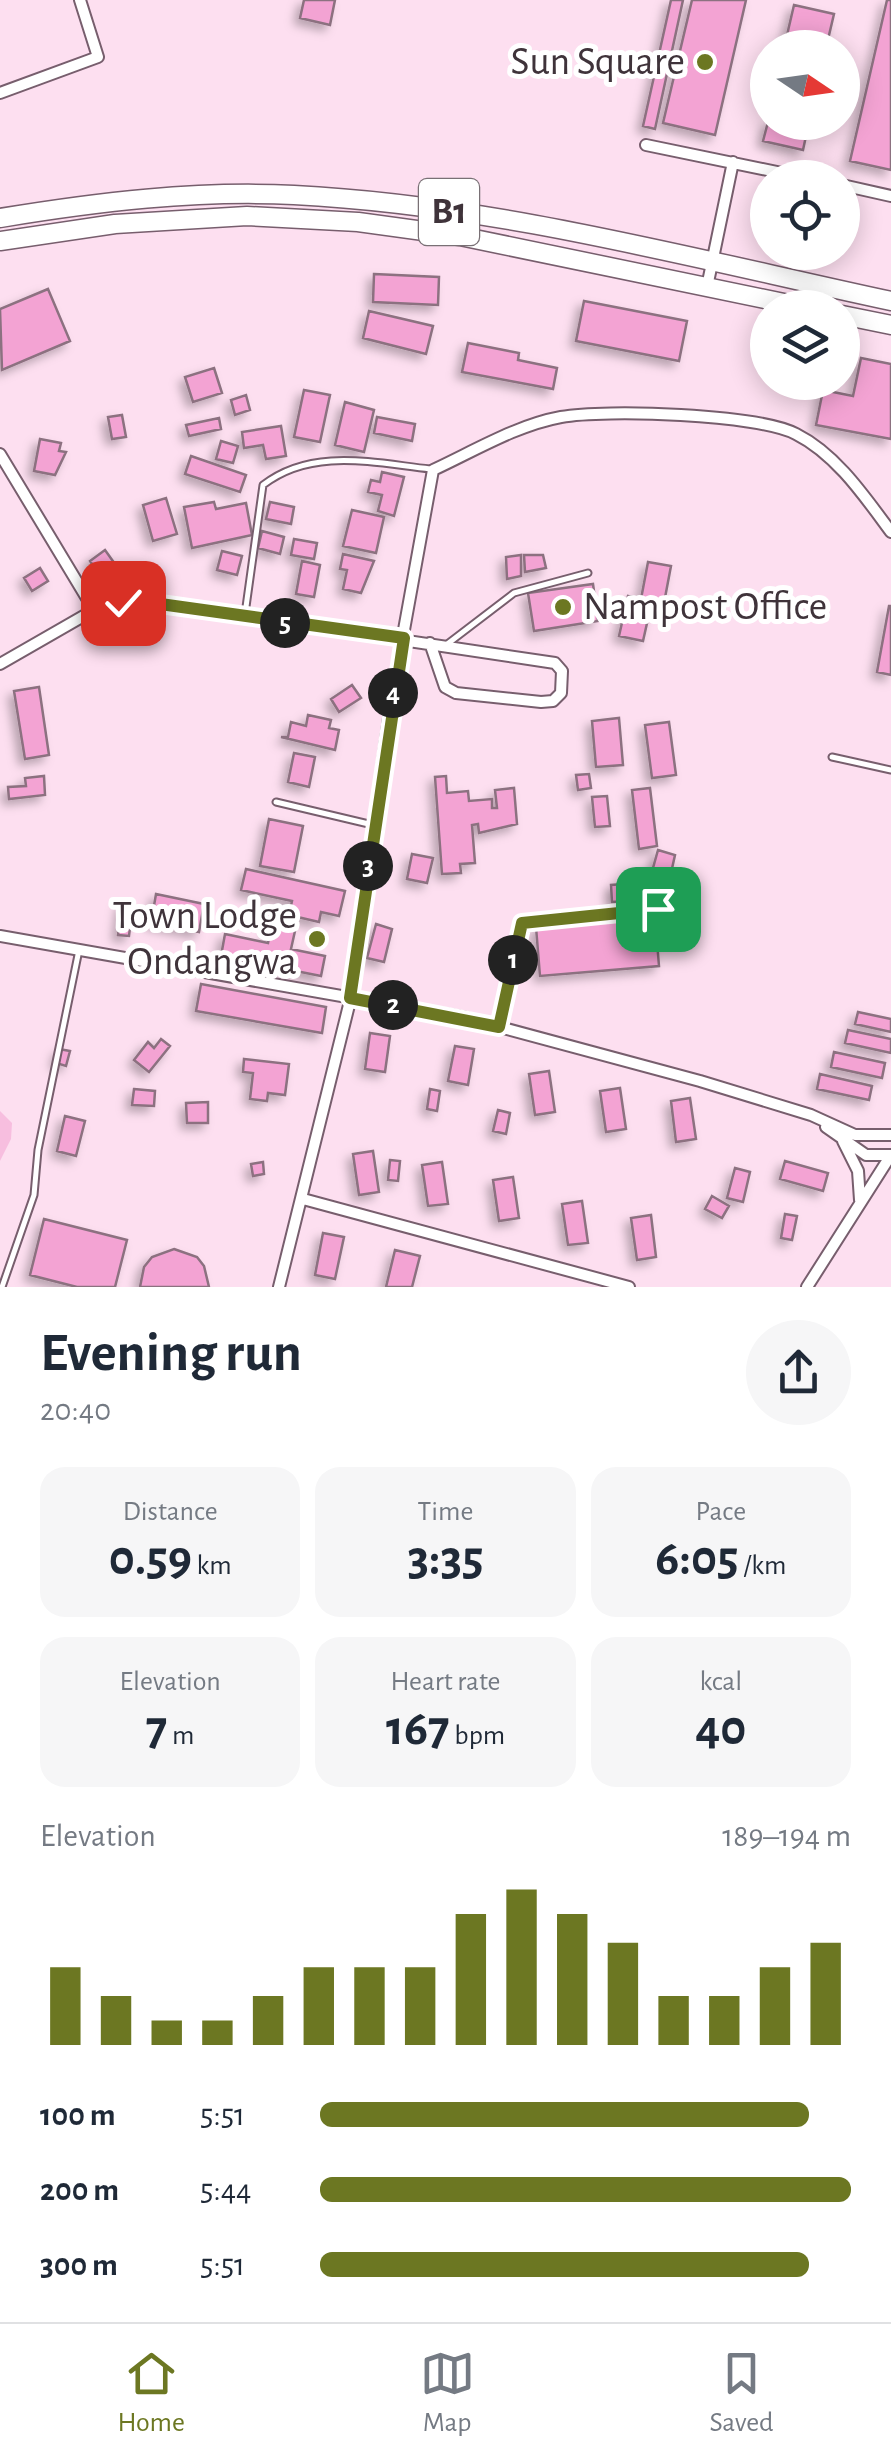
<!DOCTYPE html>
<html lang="en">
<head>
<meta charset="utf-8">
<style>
  body { margin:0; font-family:"Alegreya Sans",sans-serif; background:#f6f6f7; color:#1f2937; height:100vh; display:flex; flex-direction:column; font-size:38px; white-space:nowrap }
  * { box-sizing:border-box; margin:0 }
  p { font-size:32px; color:#747a83 }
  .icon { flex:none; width:55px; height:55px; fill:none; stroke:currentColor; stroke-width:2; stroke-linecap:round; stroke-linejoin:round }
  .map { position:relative; height:1287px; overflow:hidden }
  .drawer { display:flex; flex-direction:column; background:#fff; flex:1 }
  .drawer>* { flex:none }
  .needle { width:65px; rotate:103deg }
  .fabs { position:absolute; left:750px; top:30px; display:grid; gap:20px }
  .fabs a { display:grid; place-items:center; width:110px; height:110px; border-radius:50%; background:#fff; box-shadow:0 5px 25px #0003; font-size:50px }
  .pin { position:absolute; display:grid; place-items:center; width:85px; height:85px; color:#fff; margin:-42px; border-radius:20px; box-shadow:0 5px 15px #0006 }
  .km { position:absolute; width:50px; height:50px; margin:-25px; border-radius:50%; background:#222; color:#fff; font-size:28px; line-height:50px; text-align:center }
  .round { display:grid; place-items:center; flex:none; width:105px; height:105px; border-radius:52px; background:#f6f6f7 }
  .head { display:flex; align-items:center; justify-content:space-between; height:170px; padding:0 40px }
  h1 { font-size:55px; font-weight:700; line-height:75px }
  .stats { display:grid; grid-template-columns:repeat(3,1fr); gap:15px; height:170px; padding:10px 40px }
  .stats div { display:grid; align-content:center; border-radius:25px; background:#f6f6f7; text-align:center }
  .stats b { font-size:50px; font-weight:700 }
  .stats small { font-size:28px; font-weight:400 }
  .stats p { font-size:28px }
  .chart { height:280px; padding:20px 40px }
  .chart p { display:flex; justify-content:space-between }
  .chart svg { width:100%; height:180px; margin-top:10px; stroke:#6c7722; stroke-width:6 }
  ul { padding:0 40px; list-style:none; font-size:32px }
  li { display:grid; grid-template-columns:160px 120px 1fr; align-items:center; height:75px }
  li i { height:25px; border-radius:12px; background:#6c7722 }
  .dock { display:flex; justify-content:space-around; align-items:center; height:140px; border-top:2px solid #e0e1e3; background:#fff; font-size:28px; color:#747a83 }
  .dock a { display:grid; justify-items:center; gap:5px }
  .dock .on { color:#6c7722 }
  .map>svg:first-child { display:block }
  .green { fill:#f7bedf }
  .building { fill:#f3a3d3; stroke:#8c7180; stroke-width:2.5; filter:url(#shadow) }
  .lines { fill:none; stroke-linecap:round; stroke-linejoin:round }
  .service-casing { stroke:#775e6d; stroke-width:9 }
  .minor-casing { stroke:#775e6d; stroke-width:14 }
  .primary-casing { stroke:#775e6d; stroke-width:21 }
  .service { stroke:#fff; stroke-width:5 }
  .minor { stroke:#fff; stroke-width:10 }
  .primary { stroke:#fff; stroke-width:18 }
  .route-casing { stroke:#fff; stroke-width:20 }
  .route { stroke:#6c7722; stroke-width:12 }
  .poi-dot { fill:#6c7722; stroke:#fff; stroke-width:4 }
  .labels { text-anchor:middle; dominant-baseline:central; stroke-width:10; stroke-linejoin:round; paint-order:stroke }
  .shield { fill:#fff; stroke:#797075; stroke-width:2.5 }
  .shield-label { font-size:38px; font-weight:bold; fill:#3f333a }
  .poi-label { font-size:40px; fill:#3f333a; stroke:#fff; text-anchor:end }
</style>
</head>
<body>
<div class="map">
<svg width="891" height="1287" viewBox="0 0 891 1287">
  <defs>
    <filter id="shadow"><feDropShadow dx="-5.5" dy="5.5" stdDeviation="5" flood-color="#0004"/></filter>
  </defs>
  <rect width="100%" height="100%" fill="#fddff0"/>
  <!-- green -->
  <path class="green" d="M0 1111 12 1123 11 1139 0 1161Z"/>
  <!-- building -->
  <path class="building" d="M304 0H335L330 25 300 18Z
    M671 0H683L655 129 643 126Z
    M692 0H746L715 135 663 123Z
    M887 0H891V170L850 161Z
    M794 5 834 14 826 48H784Z
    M768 122H809L803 150 763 141Z
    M374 274 439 277 438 305 373 302Z
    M48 289 70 341 2 370 0 309Z
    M584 301 687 321 679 361 576 341Z
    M369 311 433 326 426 354 363 338Z
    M468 343 519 353 518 360 557 368 553 389 462 372Z
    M861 358 891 364V439L816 425 823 390 853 396Z
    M214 368 222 393 193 402 185 377Z
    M304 390 330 395 320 442 294 437Z
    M246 395 250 410 235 415 231 400Z
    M345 402 374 410 364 452 335 445Z
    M122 415 126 437 112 439 108 417Z
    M377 417 415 424 412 441 374 433Z
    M219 418 221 429 189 436 186 425Z
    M281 426 286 456 266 459 263 445 244 448 242 432Z
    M40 439 61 443 59 451 66 452 55 475 34 471Z
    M221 441 238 446 233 463 216 459Z
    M191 456 246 475 240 492 185 474Z
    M382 472 404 477 394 516 378 511 382 495 368 492 371 480 380 482Z
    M166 498 177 534 153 541 143 505Z
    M214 502 216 509 246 503 252 535 192 548 184 507Z
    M270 502 294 507 291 524 266 519Z
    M352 510 384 517 376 553 343 546Z
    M262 531 284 537 280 554 258 548Z
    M294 539 317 543 314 559 291 555Z
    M105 550 120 571 104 582 90 561Z
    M222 551 242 556 237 575 217 570Z
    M343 554 374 561 361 593 343 589 347 570 340 569Z
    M521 555V576L507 579 506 557Z
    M524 555H543L546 568 525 572Z
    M302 561 320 565 314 597 296 594Z
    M648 562 671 566 664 603 641 599Z
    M40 568 48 581 32 591 24 578Z
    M593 584 598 621 534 631 528 593Z
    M628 596 652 601 643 641 619 636Z
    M889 606H891V675L877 672Z
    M352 685 361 698 339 712 331 699Z
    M39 687 49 755 25 759 14 691Z
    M308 715 331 720 329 728 339 730 335 750 281 737H288L291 722 306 726Z
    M619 718 623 765 596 767 592 721Z
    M669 722 676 775 652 778 645 725Z
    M294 753 315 757 309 787 288 782Z
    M589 774 591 788 578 790 576 775Z
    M44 776 45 795 9 799 8 787 26 786 25 778Z
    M446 776 447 793 468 791 469 801 492 799V808H497L495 790 514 788 517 824 479 833 478 824 472 825 475 863 460 864 461 873 442 874 435 777Z
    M650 788 657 846 639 849 632 790Z
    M607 796 610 826 595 827 592 797Z
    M269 819 303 826 294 872 260 866Z
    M658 850 675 855 671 873 653 868Z
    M412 854 433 858 427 883 407 879Z
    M246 869 345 891 339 916 321 912 319 922 289 915 292 901 241 890Z
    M654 882 655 898 626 900 625 883Z
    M623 884 625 901 612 902 611 885Z
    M156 894 204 904 199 932 151 923Z
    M122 903 133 904 129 936 118 935Z
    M655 917 659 966 540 976 536 927Z
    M376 924 392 929 384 962 367 958Z
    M271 926 295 931 291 949 325 956 321 976 221 956 225 934 268 943Z
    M201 984 326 1007 322 1033 196 1011Z
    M858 1012 891 1019V1032L855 1024Z
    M848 1030 891 1039V1053L845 1043Z
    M370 1033 390 1036 385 1072 365 1069Z
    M161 1039 170 1046 149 1072 134 1060 148 1042 154 1048Z
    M455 1046 474 1049 468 1085 448 1081Z
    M59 1049 70 1051 66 1066 56 1063Z
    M834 1052 885 1063 882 1078 831 1067Z
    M244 1059 289 1064 285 1095 268 1093 267 1101 250 1099 253 1073 243 1072Z
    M549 1071 555 1112 535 1115 529 1074Z
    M820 1074 872 1086 869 1100 817 1089Z
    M620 1088 626 1129 606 1132 600 1091Z
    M134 1089 155 1091 154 1106 132 1105Z
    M430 1089 440 1091 437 1111 427 1109Z
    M690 1098 696 1139 676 1142 671 1101Z
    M208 1102V1123H187L186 1103Z
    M498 1110 510 1113 506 1134 493 1131Z
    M65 1116 85 1121 76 1156 57 1151Z
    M373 1151 379 1192 359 1195 353 1154Z
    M390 1160 400 1161 398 1181 388 1180Z
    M785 1161 828 1173 823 1191 780 1179Z
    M263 1162 264 1174 253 1176 251 1164Z
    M442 1162 448 1204 428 1206 422 1165Z
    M735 1168 750 1172 743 1202 727 1198Z
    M513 1177 519 1218 499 1221 493 1180Z
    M712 1196 729 1206 722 1218 705 1209Z
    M582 1201 588 1243 568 1245 562 1204Z
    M785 1214 797 1216 792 1240 781 1238Z
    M651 1215 656 1257 637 1260 631 1218Z
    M44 1219 127 1240 115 1287H77L30 1275Z
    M323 1233 344 1237 335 1279 315 1275Z
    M174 1249 197 1257 204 1266 209 1287H140L144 1267 152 1257Z
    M395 1250 420 1256 412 1287H386Z"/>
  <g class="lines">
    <!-- service casing -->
    <g class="service-casing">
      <path id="service" d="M245 614 263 485C312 447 374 463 430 469
        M446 645 514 593 588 573
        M832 757 891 770
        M276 802 373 825
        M499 1026 522 923 658 909 662 901
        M2 1287 34 1195 38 1150 79 950"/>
    </g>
    <!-- minor casing -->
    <g class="minor-casing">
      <path id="minor" d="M0 93 98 57 80 0
        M646 145 806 178
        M842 185 891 196
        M707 287 733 162
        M0 454 94 610
        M0 664 94 610 147 602 555 663 562 671 561 693 553 701 541 702 456 693 445 687 430 643
        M0 936 466 1018 700 1081 811 1115 855 1135H891
        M826 1127 866 1155H891
        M843 1141 858 1171 860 1200
        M303 1199 629 1287
        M279 1287 351 997 392 696 433 470C474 451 517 425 561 417 605 409 758 414 796 434 836 454 865 497 891 532
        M807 1287 891 1155"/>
    </g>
    <!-- primary casing -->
    <g class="primary-casing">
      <path id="primary" d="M0 218C97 202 196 190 294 195 495 205 695 259 891 301
        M0 241 115 224 247 216 358 222 460 236 808 308
        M842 315 891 325"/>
    </g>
    <!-- service -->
    <use href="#service" class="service"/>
    <!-- minor -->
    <use href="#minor" class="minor"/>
    <!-- primary -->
    <use href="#primary" class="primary"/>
  </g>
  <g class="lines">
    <!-- route casing -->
    <g class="route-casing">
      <path id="route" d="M123 603 146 602 404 638 350 998 499 1027 522 923 658 909"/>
    </g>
    <!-- route -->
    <use href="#route" class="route"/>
  </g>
  <!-- markers -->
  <g class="poi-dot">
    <circle cx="705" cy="62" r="10"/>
    <circle cx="563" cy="607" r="10"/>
    <circle cx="317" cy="939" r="10"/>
  </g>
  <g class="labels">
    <!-- shield labels -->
    <rect class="shield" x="419" y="179" width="60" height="66" rx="8"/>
    <g class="shield-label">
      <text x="449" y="212">B1</text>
    </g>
    <!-- poi labels -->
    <g class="poi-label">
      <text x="685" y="62">Sun Square</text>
      <text x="583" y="607" text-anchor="start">Nampost Office</text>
      <text x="297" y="916">Town Lodge<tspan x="297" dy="46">Ondangwa</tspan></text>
    </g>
  </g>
</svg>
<div class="fabs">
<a><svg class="needle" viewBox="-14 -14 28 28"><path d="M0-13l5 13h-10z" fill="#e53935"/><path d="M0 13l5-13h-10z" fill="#747a83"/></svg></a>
<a><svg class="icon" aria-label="locate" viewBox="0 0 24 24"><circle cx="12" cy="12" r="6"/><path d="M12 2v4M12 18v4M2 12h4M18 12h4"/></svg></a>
<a><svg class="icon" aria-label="layers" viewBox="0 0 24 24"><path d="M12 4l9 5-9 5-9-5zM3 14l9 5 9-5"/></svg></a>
</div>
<div class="pin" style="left:658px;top:909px;background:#1e9e55"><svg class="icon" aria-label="arrive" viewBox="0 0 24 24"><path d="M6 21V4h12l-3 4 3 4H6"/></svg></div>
<div class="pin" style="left:123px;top:603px;background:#d93025"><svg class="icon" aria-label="check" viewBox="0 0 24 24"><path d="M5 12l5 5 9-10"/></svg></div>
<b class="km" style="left:513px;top:960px">1</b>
<b class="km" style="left:393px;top:1005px">2</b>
<b class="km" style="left:368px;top:866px">3</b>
<b class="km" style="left:393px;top:693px">4</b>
<b class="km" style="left:285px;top:623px">5</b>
</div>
<section class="drawer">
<div class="head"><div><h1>Evening run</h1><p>20:40</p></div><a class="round"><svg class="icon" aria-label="share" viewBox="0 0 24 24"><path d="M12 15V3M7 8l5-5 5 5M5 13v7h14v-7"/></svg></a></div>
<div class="stats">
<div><p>Distance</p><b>0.59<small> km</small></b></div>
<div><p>Time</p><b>3:35</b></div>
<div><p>Pace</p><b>6:05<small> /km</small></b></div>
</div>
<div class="stats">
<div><p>Elevation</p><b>7<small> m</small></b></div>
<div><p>Heart rate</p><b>167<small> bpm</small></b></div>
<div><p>kcal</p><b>40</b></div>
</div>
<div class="chart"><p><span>Elevation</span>189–194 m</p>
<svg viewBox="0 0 160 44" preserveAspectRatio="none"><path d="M5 44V25M15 44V32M25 44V38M35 44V38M45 44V32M55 44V25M65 44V25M75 44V25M85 44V12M95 44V6M105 44V12M115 44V19M125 44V32M135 44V32M145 44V25M155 44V19"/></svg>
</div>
<ul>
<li><b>100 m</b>5:51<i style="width:92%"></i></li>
<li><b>200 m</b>5:44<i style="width:100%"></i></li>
<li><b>300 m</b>5:51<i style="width:92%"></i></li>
</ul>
</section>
<nav class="dock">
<a class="on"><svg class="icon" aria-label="home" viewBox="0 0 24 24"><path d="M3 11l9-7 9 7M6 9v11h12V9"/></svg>Home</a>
<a><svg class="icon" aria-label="map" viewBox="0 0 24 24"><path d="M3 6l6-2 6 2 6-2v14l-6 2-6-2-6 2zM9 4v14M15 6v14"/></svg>Map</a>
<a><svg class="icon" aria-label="saved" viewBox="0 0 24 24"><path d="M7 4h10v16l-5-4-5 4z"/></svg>Saved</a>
</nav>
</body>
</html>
